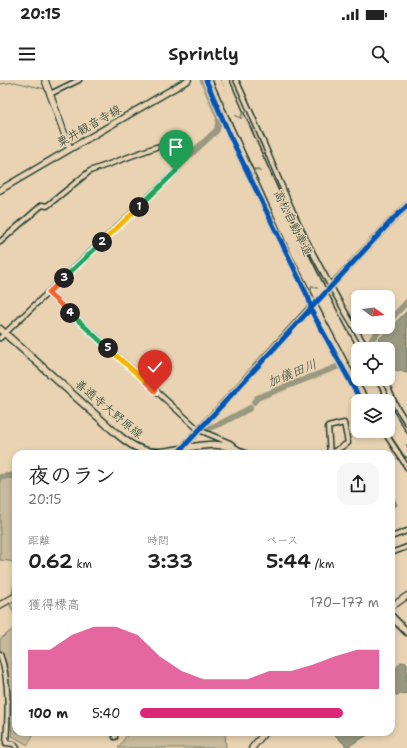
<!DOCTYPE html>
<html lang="ja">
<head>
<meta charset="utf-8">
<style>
  body { margin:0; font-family:"Shantell Sans","Klee One",sans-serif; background:#f6f6f6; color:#222; height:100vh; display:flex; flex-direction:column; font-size:15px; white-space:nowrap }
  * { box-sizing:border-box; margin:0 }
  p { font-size:13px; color:#767676 }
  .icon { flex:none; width:22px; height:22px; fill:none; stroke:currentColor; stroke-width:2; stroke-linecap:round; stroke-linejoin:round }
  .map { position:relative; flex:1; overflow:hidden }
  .drawer { position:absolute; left:12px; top:370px; width:383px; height:286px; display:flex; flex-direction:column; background:#fff; border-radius:12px; box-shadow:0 2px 6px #0003 }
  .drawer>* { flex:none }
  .needle { width:26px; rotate:105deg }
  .buttons { position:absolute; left:351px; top:210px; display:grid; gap:8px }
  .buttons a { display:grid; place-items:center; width:44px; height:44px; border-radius:8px; background:#fff; box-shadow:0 2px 6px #0003; font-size:20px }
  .pin { position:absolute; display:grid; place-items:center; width:34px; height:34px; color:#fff; margin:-41px -17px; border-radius:50% 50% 50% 0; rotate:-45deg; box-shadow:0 0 4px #0007 }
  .pin .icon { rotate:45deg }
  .km { position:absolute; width:20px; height:20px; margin:-10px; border-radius:50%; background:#222; color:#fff; font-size:11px; line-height:20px; text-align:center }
  .round { display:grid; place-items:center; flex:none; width:42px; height:42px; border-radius:12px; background:#f6f6f6 }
  .head { display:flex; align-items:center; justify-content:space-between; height:68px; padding:0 16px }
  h1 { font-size:22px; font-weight:600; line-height:30px }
  .figures { display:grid; grid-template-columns:repeat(3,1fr); gap:6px; height:68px; padding:4px 16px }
  .figures div { display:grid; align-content:center }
  .figures b { font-size:20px; font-weight:600 }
  .figures small { font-size:11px; font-weight:400 }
  .figures p { font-size:11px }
  .chart { height:112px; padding:8px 16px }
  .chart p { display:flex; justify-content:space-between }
  .chart svg { width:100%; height:72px; margin-top:4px; fill:#db2777; opacity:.7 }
  ul { padding:0 16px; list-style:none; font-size:13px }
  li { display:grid; grid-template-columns:64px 48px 1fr; align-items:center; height:30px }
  li i { height:10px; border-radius:5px; background:#db2777 }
  .status { display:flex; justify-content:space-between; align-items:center; height:28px; padding:0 20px; background:#fff; direction:ltr }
  .status svg { height:11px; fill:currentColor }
  header { display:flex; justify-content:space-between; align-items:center; height:52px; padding:0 16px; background:#fff; font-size:18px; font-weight:600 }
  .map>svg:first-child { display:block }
  .green { fill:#c8ba9d; stroke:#747c68 }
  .water { fill:#999880; stroke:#687462 }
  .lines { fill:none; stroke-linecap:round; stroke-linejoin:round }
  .stream { stroke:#687462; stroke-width:1 }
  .river { stroke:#999880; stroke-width:6 }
  .street-tunnel { stroke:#c1b599; stroke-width:4; stroke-dasharray:4 2; stroke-linecap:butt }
  .secondary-tunnel { stroke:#c1b599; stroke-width:5.5; stroke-dasharray:5.5 3; stroke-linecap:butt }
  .street-casing { stroke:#1f3d34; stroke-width:7 }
  .secondary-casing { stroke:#1f3d34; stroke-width:8 }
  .primary-casing { stroke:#1f3d34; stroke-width:9 }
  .highway-casing { stroke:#1f3d34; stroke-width:10 }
  .street { stroke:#e9d3b2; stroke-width:4 }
  .secondary { stroke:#e9d3b2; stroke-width:5.5 }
  .primary { stroke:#e9d3b2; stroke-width:6 }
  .highway { stroke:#e9d3b2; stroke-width:7 }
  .cycleway-casing { stroke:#e9d3b2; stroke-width:8 }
  .cycleway { stroke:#0057b8; stroke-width:5 }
  .oneway { stroke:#7a806d }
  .split-1-casing { stroke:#fff; stroke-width:8 }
  .split-2-casing { stroke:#fff; stroke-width:8 }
  .split-3-casing { stroke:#fff; stroke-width:8 }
  .split-4-casing { stroke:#fff; stroke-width:8 }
  .split-5-casing { stroke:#fff; stroke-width:8 }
  .split-6-casing { stroke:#fff; stroke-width:8 }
  .split-7-casing { stroke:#fff; stroke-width:8 }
  .split-1 { stroke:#22a559; stroke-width:5 }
  .split-2 { stroke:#f5b400; stroke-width:5 }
  .split-3 { stroke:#22a559; stroke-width:5 }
  .split-4 { stroke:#f0652b; stroke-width:5 }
  .split-5 { stroke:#22a559; stroke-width:5 }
  .split-6 { stroke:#f5b400; stroke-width:5 }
  .split-7 { stroke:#f0652b; stroke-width:5 }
  .labels { text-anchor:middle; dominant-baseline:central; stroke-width:3; stroke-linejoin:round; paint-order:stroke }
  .street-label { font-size:12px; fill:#1f3d34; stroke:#e9d3b2 }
  .water-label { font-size:13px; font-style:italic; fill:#314b3f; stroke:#e9d3b2 }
</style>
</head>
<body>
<div class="status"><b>20:15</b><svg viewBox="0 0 49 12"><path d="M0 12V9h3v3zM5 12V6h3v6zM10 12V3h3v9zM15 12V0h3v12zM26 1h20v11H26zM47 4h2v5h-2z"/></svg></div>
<header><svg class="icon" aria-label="menu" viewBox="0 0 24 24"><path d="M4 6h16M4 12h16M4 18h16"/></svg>Sprintly<svg class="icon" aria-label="search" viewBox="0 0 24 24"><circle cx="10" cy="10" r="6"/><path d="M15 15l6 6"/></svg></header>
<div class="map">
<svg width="407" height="668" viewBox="0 0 407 668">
  <rect width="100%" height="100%" fill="#e9d3b2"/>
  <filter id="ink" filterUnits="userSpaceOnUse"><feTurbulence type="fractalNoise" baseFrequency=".025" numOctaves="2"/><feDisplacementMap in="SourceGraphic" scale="8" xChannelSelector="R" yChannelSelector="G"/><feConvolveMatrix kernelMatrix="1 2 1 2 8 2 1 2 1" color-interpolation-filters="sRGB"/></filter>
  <g filter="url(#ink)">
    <!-- green -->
    <path class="green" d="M16 398V482L0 480V399Z
      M16 492V538L10 525Z
      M16 547V608L14 616 16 652 34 653 28 665 12 656 5 580 0 569V559Z
      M129 652H225L226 668H118Z"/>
    <!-- water -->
    <path class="water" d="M407 231V293L388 288V269H369Z
      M391 412 397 425 391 430Z
      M401 582 407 583V613L396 615 391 612C391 603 394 588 401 582Z
      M332 652H373L347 667Z"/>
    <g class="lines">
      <!-- stream -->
      <path class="stream" d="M0 4 15 2 45 9
        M52 10 74 0"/>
      <!-- river -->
      <path class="river" d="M175 89 217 50 219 38 203 0
        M388 242 407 222
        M368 263 383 247
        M254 322 257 318 339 286
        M206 349 220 344 250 328
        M0 397 16 395"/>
      <!-- street-tunnel -->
      <path class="street-tunnel" d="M257 113 276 92"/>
      <!-- secondary-tunnel -->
      <path class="secondary-tunnel" d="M311 227 330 207"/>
      <!-- street casing -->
      <g class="street-casing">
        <path id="street" d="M206 0 230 56 309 219 312 232 361 321
          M236 0C260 50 278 102 302 151 321 192 344 230 367 269
          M50 14 79 0
          M0 162 42 125 47 126 90 91 156 67
          M48 213 199 350 230 363 236 368
          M0 258 176 91
          M384 299 396 326 407 343
          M384 351 407 387
          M330 374 328 347 344 343 348 363 330 374
          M391 457 407 451
          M391 473 407 467
          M0 574C10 601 8 635 6 663L14 664 17 668
          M114 652 115 657"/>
      </g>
      <!-- secondary casing -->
      <g class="secondary-casing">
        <path id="secondary" d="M45 0 70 69
          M0 110 188 0
          M330 207 394 138 407 126
          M177 374 311 227
          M0 525 16 516
          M391 527 407 516
          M252 668 265 652"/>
      </g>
      <!-- primary casing -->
      <g class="primary-casing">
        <path id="primary" d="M0 249 116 353C130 365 142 373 161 372 191 369 218 356 245 374
          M391 536 407 552"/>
      </g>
      <!-- highway casing -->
      <g class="highway-casing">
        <path id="highway" d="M217 0 295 172 358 292
          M225 0C266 94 308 189 358 278
          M362 299 375 321
          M369 299 382 321
          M388 330 407 361
          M388 344 407 373"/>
      </g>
      <!-- street -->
      <use href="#street" class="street"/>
      <!-- secondary -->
      <use href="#secondary" class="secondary"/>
      <!-- primary -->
      <use href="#primary" class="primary"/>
      <!-- highway -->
      <use href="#highway" class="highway"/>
      <!-- cycleway casing -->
      <g class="cycleway-casing">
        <path id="cycleway" d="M206 0 230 56 309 219 312 232 361 321
          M177 374 394 138 407 126"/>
      </g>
      <!-- cycleway -->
      <use href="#cycleway" class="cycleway"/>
    </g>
    <!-- one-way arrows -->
    <defs><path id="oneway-chevron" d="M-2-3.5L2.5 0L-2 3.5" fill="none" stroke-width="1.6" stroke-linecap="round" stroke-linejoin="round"/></defs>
    <g class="oneway">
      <use href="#oneway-chevron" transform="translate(240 36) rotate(66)"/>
      <use href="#oneway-chevron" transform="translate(256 91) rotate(-115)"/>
      <use href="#oneway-chevron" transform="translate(313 208) rotate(-117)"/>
    </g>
  </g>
  <g class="lines" filter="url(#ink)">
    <!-- split-1 casing -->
    <g class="split-1-casing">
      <path id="split-1" d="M139 127 176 91"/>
    </g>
    <!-- split-2 casing -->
    <g class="split-2-casing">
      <path id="split-2" d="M102 162 139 127"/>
    </g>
    <!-- split-3 casing -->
    <g class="split-3-casing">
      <path id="split-3" d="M64 198 102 162"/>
    </g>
    <!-- split-4 casing -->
    <g class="split-4-casing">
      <path id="split-4" d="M64 198 48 213 70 233"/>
    </g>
    <!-- split-5 casing -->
    <g class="split-5-casing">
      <path id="split-5" d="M70 233 108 268"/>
    </g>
    <!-- split-6 casing -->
    <g class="split-6-casing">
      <path id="split-6" d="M108 268 146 302"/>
    </g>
    <!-- split-7 casing -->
    <g class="split-7-casing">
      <path id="split-7" d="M146 302 155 311"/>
    </g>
    <!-- split-1 -->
    <use href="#split-1" class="split-1"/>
    <!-- split-2 -->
    <use href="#split-2" class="split-2"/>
    <!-- split-3 -->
    <use href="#split-3" class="split-3"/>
    <!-- split-4 -->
    <use href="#split-4" class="split-4"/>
    <!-- split-5 -->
    <use href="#split-5" class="split-5"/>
    <!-- split-6 -->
    <use href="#split-6" class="split-6"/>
    <!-- split-7 -->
    <use href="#split-7" class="split-7"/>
  </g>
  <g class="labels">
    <!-- street labels -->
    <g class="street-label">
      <text transform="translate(89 46) rotate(-30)">粟井観音寺線</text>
      <text transform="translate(293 143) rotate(64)">高松自動車道</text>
      <text transform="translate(109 329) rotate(40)">善通寺大野原線</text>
    </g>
    <!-- water labels -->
    <g class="water-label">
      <text transform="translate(292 293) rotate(-22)">加儀田川</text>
    </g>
  </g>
</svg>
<div class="buttons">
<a><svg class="needle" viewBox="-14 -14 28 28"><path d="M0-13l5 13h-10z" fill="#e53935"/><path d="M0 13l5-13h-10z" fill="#767676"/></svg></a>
<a><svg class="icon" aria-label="locate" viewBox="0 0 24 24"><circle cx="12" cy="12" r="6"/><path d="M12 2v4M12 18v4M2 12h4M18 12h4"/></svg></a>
<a><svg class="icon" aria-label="layers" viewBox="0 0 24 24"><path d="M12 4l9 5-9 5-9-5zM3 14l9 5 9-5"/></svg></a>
</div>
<div class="pin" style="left:176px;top:91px;background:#1e9e55"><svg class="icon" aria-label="arrive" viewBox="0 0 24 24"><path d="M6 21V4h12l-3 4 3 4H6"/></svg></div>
<div class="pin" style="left:155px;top:311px;background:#d93025"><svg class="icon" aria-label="check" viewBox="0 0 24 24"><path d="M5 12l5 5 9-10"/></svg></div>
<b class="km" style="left:139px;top:127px">1</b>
<b class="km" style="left:102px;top:162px">2</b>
<b class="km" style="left:64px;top:198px">3</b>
<b class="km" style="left:70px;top:233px">4</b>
<b class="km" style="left:108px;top:268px">5</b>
<section class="drawer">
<div class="head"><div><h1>夜のラン</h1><p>20:15</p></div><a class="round"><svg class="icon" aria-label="share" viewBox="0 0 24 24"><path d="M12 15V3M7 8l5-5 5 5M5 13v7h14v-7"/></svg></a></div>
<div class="figures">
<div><p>距離</p><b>0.62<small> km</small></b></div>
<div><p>時間</p><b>3:33</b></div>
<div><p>ペース</p><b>5:44<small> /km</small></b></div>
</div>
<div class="chart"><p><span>獲得標高</span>170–177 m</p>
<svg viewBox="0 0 160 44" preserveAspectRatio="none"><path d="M0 44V20L10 20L20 11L30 6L40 6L50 11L60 24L70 33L80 38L90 38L100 38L110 33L120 33L130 29L140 24L150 20L160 20V44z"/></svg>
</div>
<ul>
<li><b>100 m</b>5:40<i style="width:85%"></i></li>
</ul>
</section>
</div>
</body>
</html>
